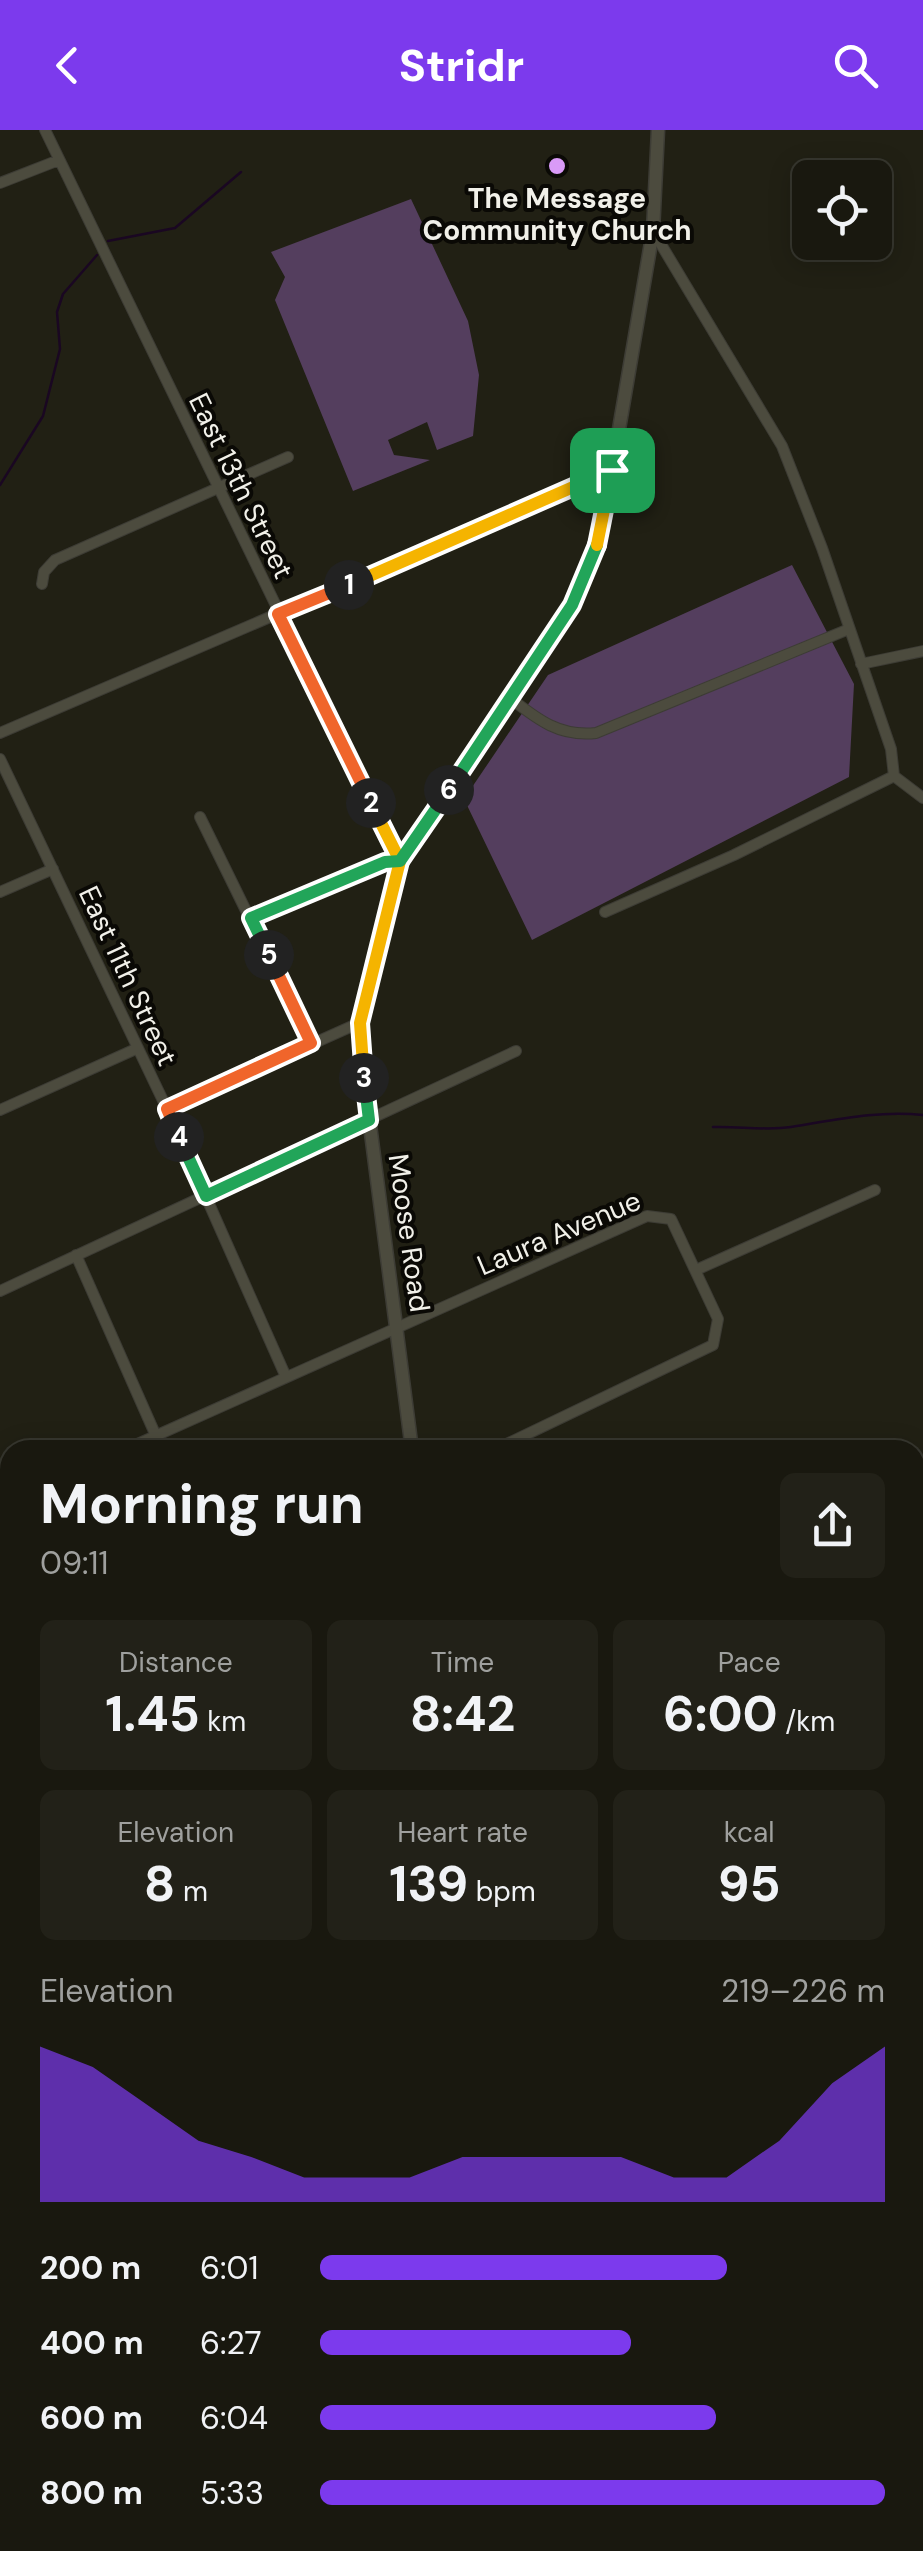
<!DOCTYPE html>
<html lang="en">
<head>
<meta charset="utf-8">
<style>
  body { margin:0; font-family:"DM Sans",sans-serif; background:#222118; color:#f1f3f6; height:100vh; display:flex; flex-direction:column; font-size:38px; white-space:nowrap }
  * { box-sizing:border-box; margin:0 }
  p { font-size:32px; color:#9fa09e }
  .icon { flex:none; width:55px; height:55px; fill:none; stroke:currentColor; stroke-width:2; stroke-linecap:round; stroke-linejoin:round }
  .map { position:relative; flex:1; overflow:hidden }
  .details { position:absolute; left:0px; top:1310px; width:925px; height:1112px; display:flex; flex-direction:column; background:#19180f; border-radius:30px 30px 0 0; box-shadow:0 5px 25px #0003,0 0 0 2px #37372f }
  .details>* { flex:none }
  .controls { position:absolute; left:792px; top:30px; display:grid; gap:20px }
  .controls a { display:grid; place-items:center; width:100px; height:100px; border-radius:15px; background:#19180f; box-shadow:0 5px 25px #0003,0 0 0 2px #37372f; font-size:50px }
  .pin { position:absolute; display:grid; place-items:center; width:85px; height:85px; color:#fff; margin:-42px; border-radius:20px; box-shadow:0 5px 15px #0006 }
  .km { position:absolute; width:50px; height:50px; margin:-25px; border-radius:50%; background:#222; color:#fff; font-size:28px; line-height:50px; text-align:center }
  .round { display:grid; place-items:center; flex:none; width:105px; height:105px; border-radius:15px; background:#222118 }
  .headline { display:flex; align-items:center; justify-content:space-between; height:170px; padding:0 40px }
  h1 { font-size:55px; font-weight:700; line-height:75px }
  .figures { display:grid; grid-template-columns:repeat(3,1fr); gap:15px; height:170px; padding:10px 40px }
  .figures div { display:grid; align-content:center; border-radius:15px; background:#222118; text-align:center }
  .figures b { font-size:50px; font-weight:700 }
  .figures small { font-size:28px; font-weight:400 }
  .figures p { font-size:28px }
  .chart { height:280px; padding:20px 40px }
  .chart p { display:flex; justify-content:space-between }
  .chart svg { width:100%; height:180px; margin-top:10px; fill:#7c3aed; opacity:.7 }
  ul { padding:0 40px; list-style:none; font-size:32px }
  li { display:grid; grid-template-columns:160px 120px 1fr; align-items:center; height:75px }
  li i { height:25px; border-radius:12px; background:#7c3aed }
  header { display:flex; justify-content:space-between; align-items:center; height:130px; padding:0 40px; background:#7c3aed; color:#fff; font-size:45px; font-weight:700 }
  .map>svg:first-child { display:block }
  .forest { fill:#543e5e }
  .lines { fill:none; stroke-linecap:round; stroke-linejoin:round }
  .stream { stroke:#1a0722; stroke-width:2.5 }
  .minor-casing { stroke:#3d3c35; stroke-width:12 }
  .tertiary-casing { stroke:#3d3c35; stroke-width:15 }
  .minor { stroke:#4c4b3e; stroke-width:10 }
  .tertiary { stroke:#4c4b3e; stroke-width:12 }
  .split-1-casing { stroke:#fff; stroke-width:20 }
  .split-2-casing { stroke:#fff; stroke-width:20 }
  .split-3-casing { stroke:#fff; stroke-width:20 }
  .split-4-casing { stroke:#fff; stroke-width:20 }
  .split-5-casing { stroke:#fff; stroke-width:20 }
  .split-6-casing { stroke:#fff; stroke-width:20 }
  .split-7-casing { stroke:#fff; stroke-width:20 }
  .split-8-casing { stroke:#fff; stroke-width:20 }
  .split-1 { stroke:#f5b400; stroke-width:12 }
  .split-2 { stroke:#f0652b; stroke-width:12 }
  .split-3 { stroke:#f5b400; stroke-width:12 }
  .split-4 { stroke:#22a559; stroke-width:12 }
  .split-5 { stroke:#f0652b; stroke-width:12 }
  .split-6 { stroke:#22a559; stroke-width:12 }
  .split-7 { stroke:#22a559; stroke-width:12 }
  .split-8 { stroke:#f5b400; stroke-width:12 }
  .poi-dot { fill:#d99af7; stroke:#0a0905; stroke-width:4 }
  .labels { text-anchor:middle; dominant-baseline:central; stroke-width:8; stroke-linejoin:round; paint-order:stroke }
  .poi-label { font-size:28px; font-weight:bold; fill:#f1f0e9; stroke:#0a0905 }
  .street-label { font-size:28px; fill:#f1f0e9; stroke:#0a0905 }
</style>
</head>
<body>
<header><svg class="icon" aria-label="back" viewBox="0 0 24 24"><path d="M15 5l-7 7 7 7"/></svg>Stridr<svg class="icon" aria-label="search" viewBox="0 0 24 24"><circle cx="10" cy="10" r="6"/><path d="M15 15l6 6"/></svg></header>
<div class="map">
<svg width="923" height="2421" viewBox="0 0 923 2421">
  <rect width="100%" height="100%" fill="#212014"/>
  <!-- forest -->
  <path class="forest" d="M411 69 468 191 479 245 473 306 437 320 427 292 388 310 394 325 430 330 353 361 275 170 285 147 271 122Z
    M792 435 854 554 849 647 532 810 464 669 548 545Z"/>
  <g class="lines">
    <!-- stream -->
    <path class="stream" d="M108 111 175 98 241 42
      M0 355 43 286 60 219 57 182 63 164 97 125
      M713 997C739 996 765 1001 791 997 835 990 879 980 923 985
      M915 1780 923 1775"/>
    <!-- minor casing -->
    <g class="minor-casing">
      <path id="minor" d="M45 0 400 731 385 733 251 788
        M0 53 59 30
        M653 101 782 316 822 418 891 619 894 646
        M42 454 44 442 55 430 288 327
        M861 534 923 521
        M510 568C538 590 560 607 596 603L849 499
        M0 603 612 340
        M0 629 167 979 286 1247
        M894 646 923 668
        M200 687 311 913
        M0 762 53 739
        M605 782 734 725 894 646
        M167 979 359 893
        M0 980 138 918
        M76 1125 156 1306
        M696 1140 875 1060
        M0 1161 516 921
        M124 1320 647 1086 671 1089 718 1189 713 1215 494 1320
        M0 1375 10 1370
        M0 1547 10 1543
        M915 1573 923 1570
        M915 1720 923 1716
        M0 1740 10 1736
        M915 1886 923 1883
        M0 2140 10 2136
        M915 2236 923 2233
        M915 2358 923 2355
        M0 2408 10 2404
        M125 2412 128 2421
        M272 2412 276 2421
        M428 2412 432 2421
        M592 2412 595 2421
        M783 2412 787 2421
        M888 2412 892 2421
        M366 2421 384 2412"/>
    </g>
    <!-- tertiary casing -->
    <g class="tertiary-casing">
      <path id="tertiary" d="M412 1320 363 941 359 893 400 731 572 475 593 427 612 340 653 101 658 0
        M915 2252 923 2263"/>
    </g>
    <!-- minor -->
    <use href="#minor" class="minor"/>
    <!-- tertiary -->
    <use href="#tertiary" class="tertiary"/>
  </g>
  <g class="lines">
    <!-- split-1 casing -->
    <g class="split-1-casing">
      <path id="split-1" d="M349 455 612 340"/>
    </g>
    <!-- split-2 casing -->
    <g class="split-2-casing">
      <path id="split-2" d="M349 455 278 484 371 673"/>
    </g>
    <!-- split-3 casing -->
    <g class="split-3-casing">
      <path id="split-3" d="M364 948 360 893 400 731 371 673"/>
    </g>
    <!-- split-4 casing -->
    <g class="split-4-casing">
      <path id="split-4" d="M179 1007 206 1066 369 990 364 948"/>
    </g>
    <!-- split-5 casing -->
    <g class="split-5-casing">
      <path id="split-5" d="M179 1007 167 979 311 913 269 825"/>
    </g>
    <!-- split-6 casing -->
    <g class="split-6-casing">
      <path id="split-6" d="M269 825 251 788 385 732 400 731 449 660"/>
    </g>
    <!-- split-7 casing -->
    <g class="split-7-casing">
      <path id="split-7" d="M449 660 572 475 597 415"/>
    </g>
    <!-- split-8 casing -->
    <g class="split-8-casing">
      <path id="split-8" d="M597 415 612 340"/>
    </g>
    <!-- split-1 -->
    <use href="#split-1" class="split-1"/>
    <!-- split-2 -->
    <use href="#split-2" class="split-2"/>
    <!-- split-3 -->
    <use href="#split-3" class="split-3"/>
    <!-- split-4 -->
    <use href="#split-4" class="split-4"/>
    <!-- split-5 -->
    <use href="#split-5" class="split-5"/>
    <!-- split-6 -->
    <use href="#split-6" class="split-6"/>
    <!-- split-7 -->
    <use href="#split-7" class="split-7"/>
    <!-- split-8 -->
    <use href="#split-8" class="split-8"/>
  </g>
  <!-- markers -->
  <circle class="poi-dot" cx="557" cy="36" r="10"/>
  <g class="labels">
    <!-- poi labels -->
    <g class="poi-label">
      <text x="557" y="68">The Message<tspan x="557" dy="32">Community Church</tspan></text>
    </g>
    <!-- street labels -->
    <g class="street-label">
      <text transform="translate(241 356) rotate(64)">East 13th Street</text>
      <text transform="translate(128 846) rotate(65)">East 11th Street</text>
      <text transform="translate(409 1103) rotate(82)">Moose Road</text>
      <text transform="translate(559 1103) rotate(-23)">Laura Avenue</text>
    </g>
  </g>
</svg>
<div class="controls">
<a><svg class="icon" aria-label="locate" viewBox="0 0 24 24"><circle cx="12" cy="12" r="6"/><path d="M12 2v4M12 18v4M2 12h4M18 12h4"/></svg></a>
</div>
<div class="pin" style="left:612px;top:340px;background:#1e9e55"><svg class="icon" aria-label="arrive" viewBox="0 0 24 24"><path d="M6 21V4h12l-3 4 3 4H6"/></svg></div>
<b class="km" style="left:349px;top:455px">1</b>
<b class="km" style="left:371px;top:673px">2</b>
<b class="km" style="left:364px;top:948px">3</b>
<b class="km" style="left:179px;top:1007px">4</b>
<b class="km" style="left:269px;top:825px">5</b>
<b class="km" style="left:449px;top:660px">6</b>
<section class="details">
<div class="headline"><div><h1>Morning run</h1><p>09:11</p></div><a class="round"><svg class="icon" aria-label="share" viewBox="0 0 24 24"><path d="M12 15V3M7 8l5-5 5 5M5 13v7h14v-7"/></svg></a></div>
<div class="figures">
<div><p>Distance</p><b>1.45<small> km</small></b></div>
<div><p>Time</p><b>8:42</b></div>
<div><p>Pace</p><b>6:00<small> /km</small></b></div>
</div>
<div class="figures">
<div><p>Elevation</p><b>8<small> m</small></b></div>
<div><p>Heart rate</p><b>139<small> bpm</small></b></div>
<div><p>kcal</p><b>95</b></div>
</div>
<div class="chart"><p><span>Elevation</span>219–226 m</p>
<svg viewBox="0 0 160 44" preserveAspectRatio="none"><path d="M0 44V6L10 11L20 20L30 29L40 33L50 38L60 38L70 38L80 33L90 33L100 33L110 33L120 38L130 38L140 29L150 15L160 6V44z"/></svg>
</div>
<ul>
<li><b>200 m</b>6:01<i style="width:72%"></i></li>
<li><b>400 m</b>6:27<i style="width:55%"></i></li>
<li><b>600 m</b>6:04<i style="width:70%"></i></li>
<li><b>800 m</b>5:33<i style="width:100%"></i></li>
</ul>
</section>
</div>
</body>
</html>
